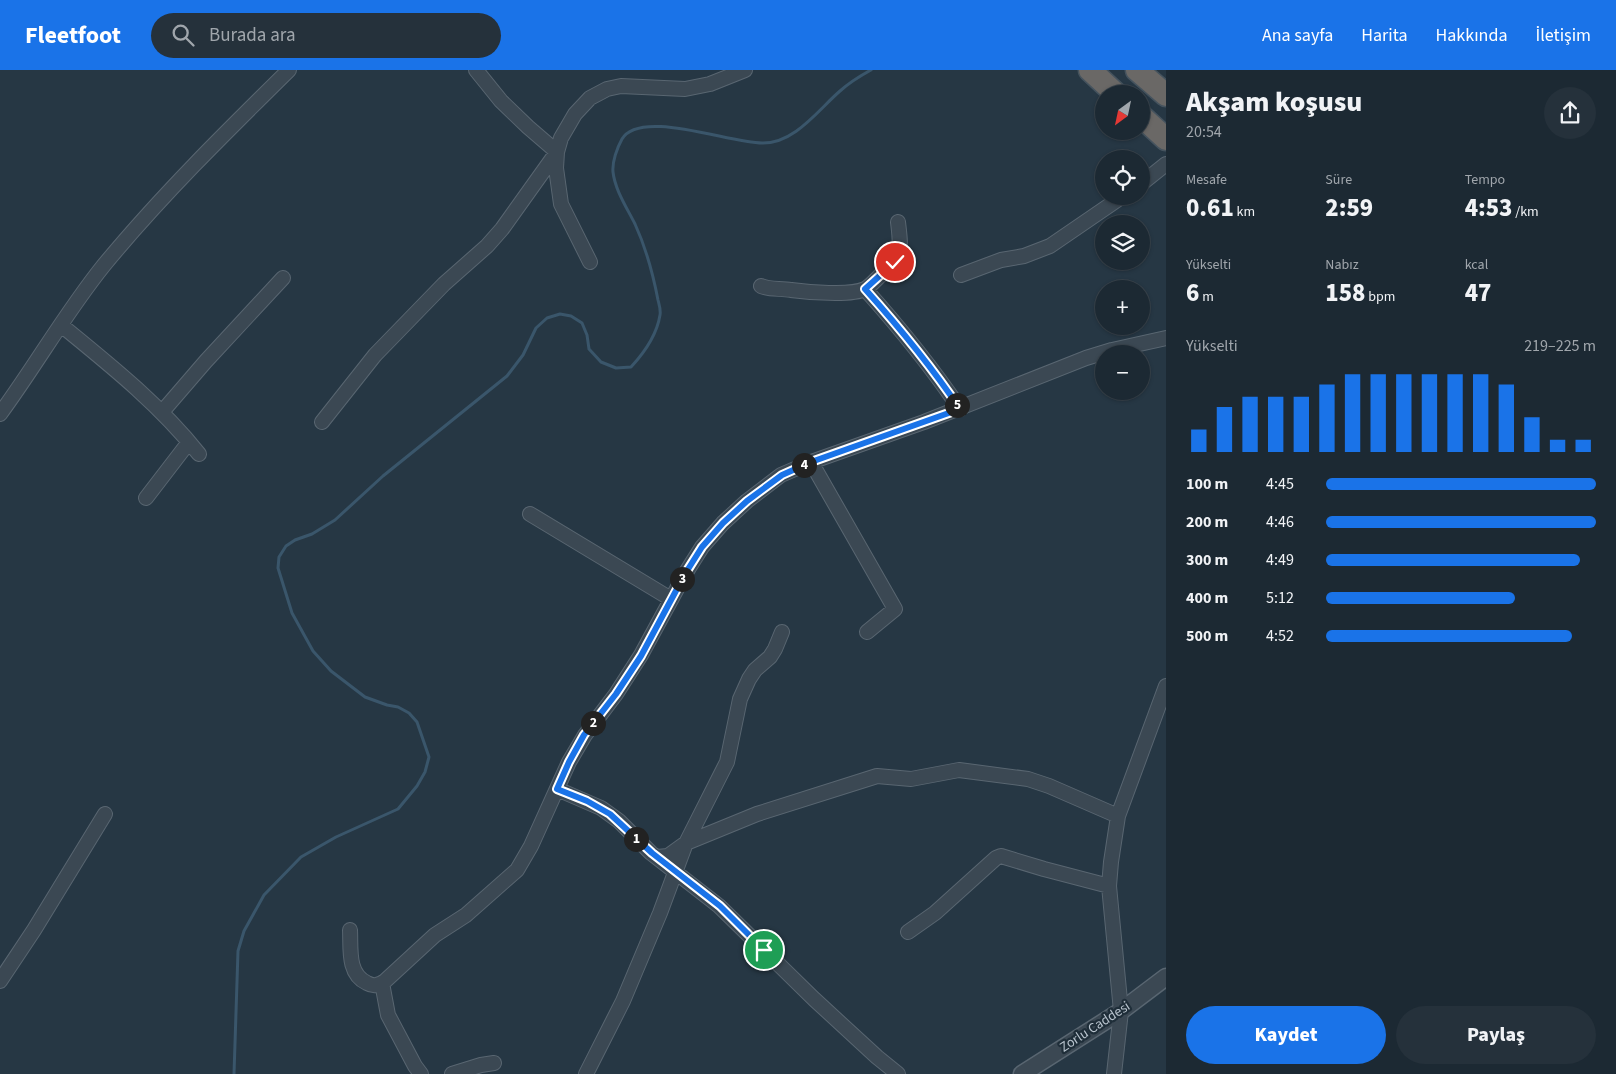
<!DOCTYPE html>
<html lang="tr">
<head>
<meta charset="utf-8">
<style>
  body { margin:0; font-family:"Source Sans 3",sans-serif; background:#25313b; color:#f1f3f6; height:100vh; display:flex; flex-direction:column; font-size:19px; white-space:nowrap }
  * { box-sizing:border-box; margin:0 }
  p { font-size:16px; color:#a0a6ac }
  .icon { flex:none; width:28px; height:28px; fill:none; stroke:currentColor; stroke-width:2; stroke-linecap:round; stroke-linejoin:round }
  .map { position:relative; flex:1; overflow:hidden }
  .drawer { display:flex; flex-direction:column; background:#1c2933; width:450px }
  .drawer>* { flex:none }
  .needle { width:32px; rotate:213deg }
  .tools { position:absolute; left:1095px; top:15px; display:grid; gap:10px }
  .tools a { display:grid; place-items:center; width:55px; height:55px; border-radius:50%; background:#1c2933; box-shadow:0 1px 4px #0004,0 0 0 1px #3a454e; font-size:25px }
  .pin { position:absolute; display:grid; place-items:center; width:42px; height:42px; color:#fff; margin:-21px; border:2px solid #fff; border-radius:50%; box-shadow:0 1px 5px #0007 }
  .km { position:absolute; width:25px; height:25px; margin:-12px; border-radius:50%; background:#222; color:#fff; font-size:14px; line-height:25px; text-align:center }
  .round { display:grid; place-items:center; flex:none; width:52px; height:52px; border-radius:26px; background:#25313b }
  .summary { display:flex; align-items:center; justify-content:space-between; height:85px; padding:0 20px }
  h1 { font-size:28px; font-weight:800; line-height:38px }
  .metrics { display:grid; grid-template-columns:repeat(3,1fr); gap:8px; height:85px; padding:5px 20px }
  .metrics div { display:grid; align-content:center }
  .metrics b { font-size:25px; font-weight:800 }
  .metrics small { font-size:14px; font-weight:400 }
  .metrics p { font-size:14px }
  .chart { height:140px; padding:10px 20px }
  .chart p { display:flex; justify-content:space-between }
  .chart svg { width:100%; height:90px; margin-top:5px; stroke:#1a73e8; stroke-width:6 }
  .cta { display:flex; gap:10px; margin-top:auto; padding:10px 20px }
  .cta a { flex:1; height:58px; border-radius:30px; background:#1a73e8; color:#fff; font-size:20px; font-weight:800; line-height:58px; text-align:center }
  .cta a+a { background:#25313b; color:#f1f3f6 }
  ul { padding:0 20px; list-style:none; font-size:16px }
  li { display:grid; grid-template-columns:80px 60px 1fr; align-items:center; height:38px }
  li i { height:12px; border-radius:6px; background:#1a73e8 }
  header { display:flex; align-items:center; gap:30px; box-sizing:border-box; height:70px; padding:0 25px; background:#1a73e8; color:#fff }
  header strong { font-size:24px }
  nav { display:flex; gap:28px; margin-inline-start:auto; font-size:18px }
  .search { width:350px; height:45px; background:#25313b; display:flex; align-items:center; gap:12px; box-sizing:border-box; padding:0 18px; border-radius:28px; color:#a0a6ac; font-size:19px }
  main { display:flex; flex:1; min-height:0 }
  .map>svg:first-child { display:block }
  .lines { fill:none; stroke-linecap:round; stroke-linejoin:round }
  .stream { stroke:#3a566b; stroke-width:3 }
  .minor-casing { stroke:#596671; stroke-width:16 }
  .tertiary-casing { stroke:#596671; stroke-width:19 }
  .trunk-casing { stroke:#45535e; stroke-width:25 }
  .minor { stroke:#3b4853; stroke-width:14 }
  .tertiary { stroke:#3b4853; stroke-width:16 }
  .trunk { stroke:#6a6866; stroke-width:22 }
  .route-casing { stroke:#fff; stroke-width:10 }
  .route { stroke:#1a73e8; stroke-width:6 }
  .labels { text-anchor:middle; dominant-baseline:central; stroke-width:4.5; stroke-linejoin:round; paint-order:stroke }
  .street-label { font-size:14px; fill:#b8c3cd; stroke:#1f2e39 }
</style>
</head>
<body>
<header>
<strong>Fleetfoot</strong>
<div class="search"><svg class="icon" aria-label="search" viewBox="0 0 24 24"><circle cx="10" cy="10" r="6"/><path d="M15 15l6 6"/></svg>Burada ara</div>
<nav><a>Ana sayfa</a><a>Harita</a><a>Hakkında</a><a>İletişim</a></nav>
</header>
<main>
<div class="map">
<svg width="1166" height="1004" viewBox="0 0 1166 1004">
  <rect width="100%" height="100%" fill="#263744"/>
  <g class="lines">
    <!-- stream -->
    <path class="stream" d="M234 1004 238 881 244 861 264 825 301 787 336 767 398 739 417 716 425 702 429 687 417 652 409 643 398 637 387 635 365 627 331 601 313 581 292 543 278 498 279 487 286 476 295 470 312 464 335 450 383 406 507 306 523 285 536 258 547 248 560 244 571 246 582 253 587 265 589 279 601 292 616 298 631 297C644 283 657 264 660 245 661 240 659 234 658 230 653 204 646 178 635 154 627 138 615 120 613 102 612 92 617 78 622 69 640 38 732 74 763 73 795 73 818 40 840 21 849 13 860 6 871 0"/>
    <!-- minor casing -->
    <g class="minor-casing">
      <path id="minor" d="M1141 114 1166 94
        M590 192 561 134 556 98 557 82 561 68 575 44 590 28 607 19 621 16 685 19 710 14 745 0
        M961 205 1001 190 1024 186 1050 176 1123 126
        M761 216C770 220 781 218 791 220 807 222 851 226 865 219 871 216 877 208 882 204 903 185 901 178 898 152
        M865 219C899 257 931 296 960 339
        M61 255C110 295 159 334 199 384
        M162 342 206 291 283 208
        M0 344C36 295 66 242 104 195 161 126 225 63 289 0
        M322 352 375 285 444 214 487 176 502 159 557 82 528 57 501 31 476 0
        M811 392 895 539 867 562
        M146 428 189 372
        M530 444 671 529
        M557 719 601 738 619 751 651 783 719 836 814 929 877 987 898 1004
        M657 787 668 786 686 773 757 744 877 706 911 709 959 700 1028 709 1049 716 1118 746
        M350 860C351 878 347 904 367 913 374 917 379 915 385 911L435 865 466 845 517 800 531 776 569 692 585 665 616 624 641 585 685 504 702 477 723 453 747 431 781 405 811 392 924 352 1086 288 1112 280 1166 268
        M908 862 935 843 996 788 1001 786 1044 799 1109 816
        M0 911 34 860 105 744
        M382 913 388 945 415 996 421 1004
        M452 1004 481 995 494 993
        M586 1004 623 931 660 843 686 773 727 692 740 629 749 609 755 600 770 587 775 579 782 562
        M1114 1004 1121 941 1109 816 1111 792 1118 746 1166 616"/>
    </g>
    <!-- tertiary casing -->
    <g class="tertiary-casing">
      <path id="tertiary" d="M1022 1004 1121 941 1166 907"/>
    </g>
    <!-- trunk casing -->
    <g class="trunk-casing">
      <path id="trunk" d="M1090 0 1116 24
        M1137 0 1166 25
        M1141 46 1166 69"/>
    </g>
    <!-- minor -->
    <use href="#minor" class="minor"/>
    <!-- tertiary -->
    <use href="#tertiary" class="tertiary"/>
    <!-- trunk -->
    <use href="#trunk" class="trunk"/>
  </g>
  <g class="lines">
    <!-- route casing -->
    <g class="route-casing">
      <path id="route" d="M764 880 720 836 652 783 610 744 587 731 557 719 569 692 584 665 616 624 641 586 685 504 702 477 723 453 747 431 782 405 811 392 960 339C931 296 899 257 865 219L895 192"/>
    </g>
    <!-- route -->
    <use href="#route" class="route"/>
  </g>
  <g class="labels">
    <!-- street labels -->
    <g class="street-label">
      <text transform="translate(1095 957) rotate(-33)">Zorlu Caddesi</text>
    </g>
  </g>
</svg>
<div class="tools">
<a><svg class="needle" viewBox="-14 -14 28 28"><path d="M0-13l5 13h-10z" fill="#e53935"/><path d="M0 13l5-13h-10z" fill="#a0a6ac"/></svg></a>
<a><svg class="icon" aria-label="locate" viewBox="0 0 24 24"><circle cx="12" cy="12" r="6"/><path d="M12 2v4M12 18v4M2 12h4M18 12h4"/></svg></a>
<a><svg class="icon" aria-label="layers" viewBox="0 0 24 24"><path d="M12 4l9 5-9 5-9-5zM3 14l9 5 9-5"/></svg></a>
<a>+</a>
<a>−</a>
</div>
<div class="pin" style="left:764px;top:880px;background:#1e9e55"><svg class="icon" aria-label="arrive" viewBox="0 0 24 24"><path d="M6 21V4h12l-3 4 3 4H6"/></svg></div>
<div class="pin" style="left:895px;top:192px;background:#d93025"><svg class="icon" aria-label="check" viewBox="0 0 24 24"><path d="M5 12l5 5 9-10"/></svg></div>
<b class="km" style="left:636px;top:769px">1</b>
<b class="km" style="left:593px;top:653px">2</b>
<b class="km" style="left:682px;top:509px">3</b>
<b class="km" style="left:804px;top:395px">4</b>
<b class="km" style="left:957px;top:335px">5</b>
</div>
<section class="drawer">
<div class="summary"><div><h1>Akşam koşusu</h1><p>20:54</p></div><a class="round"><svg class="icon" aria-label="share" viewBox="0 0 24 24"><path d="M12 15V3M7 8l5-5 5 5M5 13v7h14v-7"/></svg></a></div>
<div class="metrics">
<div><p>Mesafe</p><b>0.61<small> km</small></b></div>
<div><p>Süre</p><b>2:59</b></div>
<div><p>Tempo</p><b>4:53<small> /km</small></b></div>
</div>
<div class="metrics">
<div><p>Yükselti</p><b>6<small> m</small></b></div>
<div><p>Nabız</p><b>158<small> bpm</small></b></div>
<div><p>kcal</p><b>47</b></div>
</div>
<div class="chart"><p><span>Yükselti</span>219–225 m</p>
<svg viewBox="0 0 160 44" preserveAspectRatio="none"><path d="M5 44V33M15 44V22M25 44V17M35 44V17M45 44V17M55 44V11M65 44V6M75 44V6M85 44V6M95 44V6M105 44V6M115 44V6M125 44V11M135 44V27M145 44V38M155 44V38"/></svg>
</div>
<ul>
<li><b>100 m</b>4:45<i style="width:100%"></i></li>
<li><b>200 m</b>4:46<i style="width:100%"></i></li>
<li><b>300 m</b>4:49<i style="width:94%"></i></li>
<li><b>400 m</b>5:12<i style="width:70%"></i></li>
<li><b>500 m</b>4:52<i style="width:91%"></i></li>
</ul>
<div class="cta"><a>Kaydet</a><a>Paylaş</a></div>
</section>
</main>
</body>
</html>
